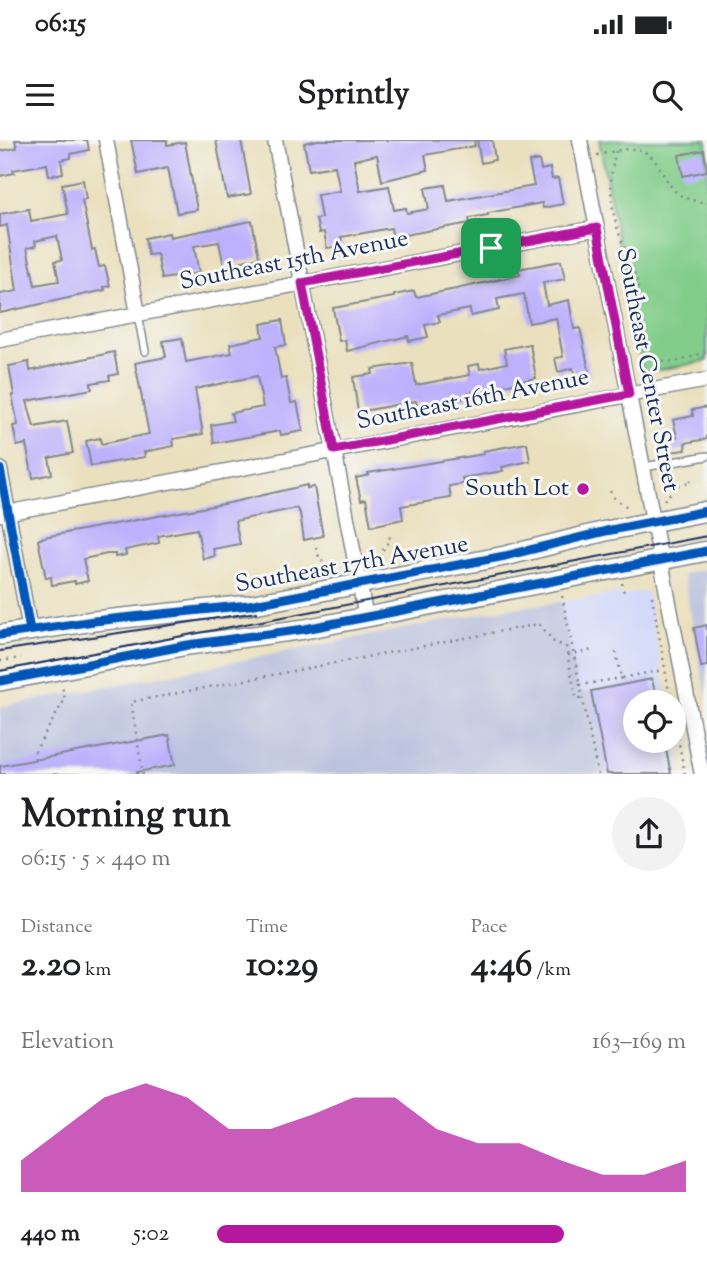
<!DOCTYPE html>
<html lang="en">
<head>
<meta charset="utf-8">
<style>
  body { margin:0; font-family:"Sorts Mill Goudy",serif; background:#f2f2f2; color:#202124; height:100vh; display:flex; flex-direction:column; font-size:26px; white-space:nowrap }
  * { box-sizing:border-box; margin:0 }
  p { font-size:23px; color:#757577 }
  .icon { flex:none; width:38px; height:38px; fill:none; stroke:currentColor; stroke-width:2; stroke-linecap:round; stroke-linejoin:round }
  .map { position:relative; height:634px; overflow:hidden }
  .sheet { display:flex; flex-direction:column; background:#fff; flex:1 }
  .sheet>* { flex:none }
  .buttons { position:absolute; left:623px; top:550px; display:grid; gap:14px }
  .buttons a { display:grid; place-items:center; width:63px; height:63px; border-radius:50%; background:#fff; box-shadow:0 4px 18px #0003; font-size:35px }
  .pin { position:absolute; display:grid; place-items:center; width:60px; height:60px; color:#fff; margin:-30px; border-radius:14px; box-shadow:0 4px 10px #0006 }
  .round { display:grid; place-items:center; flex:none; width:74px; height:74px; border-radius:37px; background:#f2f2f2 }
  .summary { display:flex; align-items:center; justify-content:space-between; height:119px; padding:0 21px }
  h1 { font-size:38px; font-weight:700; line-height:52px }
  .stats { display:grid; grid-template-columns:repeat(3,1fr); gap:10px; height:119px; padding:7px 21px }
  .stats div { display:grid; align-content:center }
  .stats b { font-size:35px; font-weight:700 }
  .stats small { font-size:19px; font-weight:400 }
  .stats p { font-size:19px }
  .chart { height:196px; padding:14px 21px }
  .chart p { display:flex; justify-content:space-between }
  .chart svg { width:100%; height:126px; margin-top:7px; fill:#b5179e; opacity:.7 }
  ul { padding:0 21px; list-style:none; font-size:23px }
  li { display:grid; grid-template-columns:112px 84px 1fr; align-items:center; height:52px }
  li i { height:18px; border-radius:9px; background:#b5179e }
  .status { display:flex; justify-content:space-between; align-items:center; height:49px; padding:0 35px; background:#fff; direction:ltr }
  .status svg { height:19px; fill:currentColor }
  header { display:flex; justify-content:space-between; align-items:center; height:91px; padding:0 21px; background:#fff; font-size:32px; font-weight:700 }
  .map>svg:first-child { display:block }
  .built { fill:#d2d9f9 }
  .industrial { fill:#bcc3de }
  .green { fill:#82cd8a; stroke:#4e7e74; stroke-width:2 }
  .building { fill:#bdb0fd; fill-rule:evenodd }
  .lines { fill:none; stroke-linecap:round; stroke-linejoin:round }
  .lane-casing { stroke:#82888e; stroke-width:10 }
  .street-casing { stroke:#82888e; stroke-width:17 }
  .secondary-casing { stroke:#82888e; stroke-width:22 }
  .path { stroke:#82888e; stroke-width:2.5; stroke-dasharray:2 5; stroke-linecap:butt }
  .lane { stroke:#fff; stroke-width:7 }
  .street { stroke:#fff; stroke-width:14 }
  .secondary { stroke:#fff; stroke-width:19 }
  .tram { stroke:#1b2f5e; stroke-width:2 }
  .cycleway-casing { stroke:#f6f6f2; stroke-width:13 }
  .cycleway { stroke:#0057b8; stroke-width:9 }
  .route-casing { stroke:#fff; stroke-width:14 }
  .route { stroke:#b5179e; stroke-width:9 }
  .poi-dot { fill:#b5179e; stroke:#f6f6f2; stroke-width:2.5 }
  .labels { text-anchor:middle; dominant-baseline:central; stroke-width:6; stroke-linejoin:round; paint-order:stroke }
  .street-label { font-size:24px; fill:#1b2f5e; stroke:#f6f6f2 }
  .poi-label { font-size:24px; fill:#1b2f5e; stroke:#f6f6f2; text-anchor:end }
</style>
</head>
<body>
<div class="status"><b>06:15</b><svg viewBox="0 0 49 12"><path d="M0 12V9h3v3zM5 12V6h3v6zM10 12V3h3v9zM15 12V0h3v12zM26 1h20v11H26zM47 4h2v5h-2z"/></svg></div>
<header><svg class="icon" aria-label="menu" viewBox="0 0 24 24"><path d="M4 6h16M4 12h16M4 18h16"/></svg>Sprintly<svg class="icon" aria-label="search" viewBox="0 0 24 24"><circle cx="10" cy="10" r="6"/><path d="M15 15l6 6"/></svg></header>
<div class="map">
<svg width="707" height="635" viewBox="0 0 707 635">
  <rect width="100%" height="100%" fill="#f6f6f2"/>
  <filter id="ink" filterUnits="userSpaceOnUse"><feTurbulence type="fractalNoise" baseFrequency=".0143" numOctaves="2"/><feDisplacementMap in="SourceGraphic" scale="14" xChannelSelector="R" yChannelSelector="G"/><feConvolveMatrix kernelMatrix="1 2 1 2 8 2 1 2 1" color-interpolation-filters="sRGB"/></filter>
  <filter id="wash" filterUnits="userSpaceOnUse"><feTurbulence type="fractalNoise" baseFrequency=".00686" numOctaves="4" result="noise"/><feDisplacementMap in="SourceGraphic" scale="28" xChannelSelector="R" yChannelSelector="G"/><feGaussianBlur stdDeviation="1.57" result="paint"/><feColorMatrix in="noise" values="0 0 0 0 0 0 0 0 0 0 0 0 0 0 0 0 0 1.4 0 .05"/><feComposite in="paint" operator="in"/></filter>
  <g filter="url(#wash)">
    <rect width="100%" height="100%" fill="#eae0bd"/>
    <!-- built -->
    <path class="built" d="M647 451 668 562H635V600H674V589L682 634H607L591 551 579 553 561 462 621 453 622 456 627 455V453Z"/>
    <!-- industrial -->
    <path class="industrial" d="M707 429V561L683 434Z
      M561 462 579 553 591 551 607 634 0 635V567L505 469Z"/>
    <!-- green -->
    <path class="green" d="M599 0H707V221L643 233Z"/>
    <g id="blocks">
      <!-- building -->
      <path class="building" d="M15 0H87L89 10 71 14V18L61 20 63 33 49 36 47 24 13 30 14 33 0 36V11L17 8Z
        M131 0H167V5L185 2 197 70 177 73 168 28 138 34Z
        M216 0H241L251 54 227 58Z
        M318 0H474L475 6 425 15 428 30 382 41 377 15 354 20 360 51 389 46 394 70 406 68 407 73 429 69 425 48 445 45 448 61 534 46 529 22 539 20 541 30 550 28 552 39 558 38 563 64 543 68 542 63 488 73V75L469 78 470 83 405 95 406 98 393 101 391 88 364 93 341 97 342 106 327 108 324 92 319 93 316 79 321 78 317 55 340 51 335 26 309 30 304 3Z
        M477 0H492L495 20 481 23Z
        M704 10 707 31 683 36 679 15Z
        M83 40 86 59 82 60 92 110 95 109 99 127 105 126 110 146 104 147 105 150 0 173V154L17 151 7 85 0 87V74L29 69 31 81 68 74 62 44ZM57 96 62 120 55 121 59 141 35 145 27 108 36 106 35 101Z
        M252 81 259 117 224 126 219 102 194 106 199 133 162 139 157 114 148 115 145 98 169 93 170 97Z
        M561 121 565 139 543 143 547 165 569 160 574 189 580 188 590 235 576 238 573 228 558 232 555 218 563 217 556 178 529 183 524 154 497 159 499 170 471 176 470 169 438 175 440 182 425 185 428 197 409 201 408 196 347 211 345 200 339 201 333 168 394 157V155L414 151 416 157 456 149 520 135 518 129Z
        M282 180 286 205 275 207 281 239 286 238 291 263 297 262 303 291 281 295 280 291 214 303 211 285 233 281 231 273 263 267 257 236 195 249 203 294 173 299 174 306 144 312 145 317 91 326 86 301 100 298 101 304 149 294 135 223 166 217 163 201 182 198 186 222 232 213 230 204 263 197 261 184Z
        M530 204 536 238 468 253 469 257 450 261V259L417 265 416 261 358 272 353 237 373 234 372 229 412 223 416 245 470 235 468 226 479 224 480 229 507 223 504 209Z
        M114 212 118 234 109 236 110 240 91 243 92 249 27 261 34 287 67 281 73 313 49 318 52 334 33 338 26 304 17 306 13 286 18 285 12 255H14L9 226 29 222 30 231Z
        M707 267V299L685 303 686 310 670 312 669 298 677 297 673 280 693 276 692 270Z
        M527 303 530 321 502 327 503 331 462 338 463 344 449 346 451 358 401 366 403 379 371 386 366 359 361 360 356 338 369 335 368 333 484 314 483 311Z
        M307 345V348L314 347 323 396 304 400 300 373 296 368 235 381 240 404 213 409 215 416 203 419 197 389 158 396 159 403 125 410 126 415 115 417V414H107L83 419 88 441 75 444V441L52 445 51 437 46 438 38 400 44 397 229 363Z
        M707 485V526L701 527 694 488Z
        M652 539 657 562H635V600H664L671 634H607L591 551Z
        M169 595 175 625 137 632V634H0V626Z"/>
    </g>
  </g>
  <g filter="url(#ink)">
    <use href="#blocks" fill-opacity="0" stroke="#82888e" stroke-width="2"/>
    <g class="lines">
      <!-- lane casing -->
      <g class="lane-casing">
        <path id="lane" d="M138 175 145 211
          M644 327 707 316"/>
      </g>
      <!-- street casing -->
      <g class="street-casing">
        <path id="street" d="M106 0 138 174
          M275 0 366 478
          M580 0 702 635
          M0 200 597 88
          M0 329 30 490
          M0 374 707 240"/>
      </g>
      <!-- secondary casing -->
      <g class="secondary-casing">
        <path id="secondary" d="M0 495 94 481 249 465 505 416 606 391 707 371
          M0 541 188 505 305 489 707 411"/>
      </g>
      <!-- path -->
      <path class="path" d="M616 11C608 39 610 69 620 96 625 111 633 125 637 142 642 166 631 200 656 217 671 228 691 217 707 211
        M597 15C609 13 623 8 635 9 659 12 661 38 676 52 685 60 696 61 707 63
        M610 351 613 357 630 369
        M664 360 678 345 691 343 690 336
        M316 408 320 420 337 429
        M375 422 390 399 388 393
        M622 443 624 453
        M562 456 580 545
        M652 456 671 562
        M616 512 621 538 663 530
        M568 515 593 510
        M0 521 21 518
        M674 577 685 635
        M35 619 34 613 65 559 62 546
        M143 635 131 562 539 484 554 502 566 507 576 558H582
        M598 635 580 545 621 538 622 545"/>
      <!-- lane -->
      <use href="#lane" class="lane"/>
      <!-- street -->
      <use href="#street" class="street"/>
      <!-- secondary -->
      <use href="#secondary" class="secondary"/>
      <!-- tram -->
      <path class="tram" d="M0 511 257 472
        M0 531 707 396"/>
      <!-- cycleway casing -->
      <g class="cycleway-casing">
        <path id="cycleway" d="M0 329 30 490
          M0 495 94 481 249 465 505 416 606 391 707 371
          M0 541 188 505 305 489 707 411"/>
      </g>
      <!-- cycleway -->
      <use href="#cycleway" class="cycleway"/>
    </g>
  </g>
  <g class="lines" filter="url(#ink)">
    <!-- route casing -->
    <g class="route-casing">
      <path id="route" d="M597 88 629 254 334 310 302 143Z"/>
    </g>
    <!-- route -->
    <use href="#route" class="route"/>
  </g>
  <!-- markers -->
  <circle class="poi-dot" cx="583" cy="349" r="7"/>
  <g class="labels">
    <!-- street labels -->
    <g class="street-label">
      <text transform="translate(294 121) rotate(-11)">Southeast 15th Avenue</text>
      <text transform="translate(647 230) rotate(79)">Southeast Center Street</text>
      <text transform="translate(473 260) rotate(-11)">Southeast 16th Avenue</text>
      <text transform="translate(352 425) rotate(-10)">Southeast 17th Avenue</text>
    </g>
    <!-- poi labels -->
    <g class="poi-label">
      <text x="569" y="349">South Lot</text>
    </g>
  </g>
</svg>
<div class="buttons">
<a><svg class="icon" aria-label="locate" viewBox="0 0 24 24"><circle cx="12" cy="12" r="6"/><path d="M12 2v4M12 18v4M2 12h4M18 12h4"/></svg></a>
</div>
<div class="pin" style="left:491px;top:108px;background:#1e9e55"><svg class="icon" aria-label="arrive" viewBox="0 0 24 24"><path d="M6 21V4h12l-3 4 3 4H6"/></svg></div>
</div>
<section class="sheet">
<div class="summary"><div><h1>Morning run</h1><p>06:15 · 5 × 440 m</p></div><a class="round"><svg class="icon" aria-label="share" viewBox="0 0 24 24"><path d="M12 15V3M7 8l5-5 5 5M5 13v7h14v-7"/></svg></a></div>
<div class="stats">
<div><p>Distance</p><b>2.20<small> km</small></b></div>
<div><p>Time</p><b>10:29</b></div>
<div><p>Pace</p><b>4:46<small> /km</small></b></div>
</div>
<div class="chart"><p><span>Elevation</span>163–169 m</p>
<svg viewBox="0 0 160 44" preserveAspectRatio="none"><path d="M0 44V33L10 22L20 11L30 6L40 11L50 22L60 22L70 17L80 11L90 11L100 22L110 27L120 27L130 33L140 38L150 38L160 33V44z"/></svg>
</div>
<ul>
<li><b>440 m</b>5:02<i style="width:74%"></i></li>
</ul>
</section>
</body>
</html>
